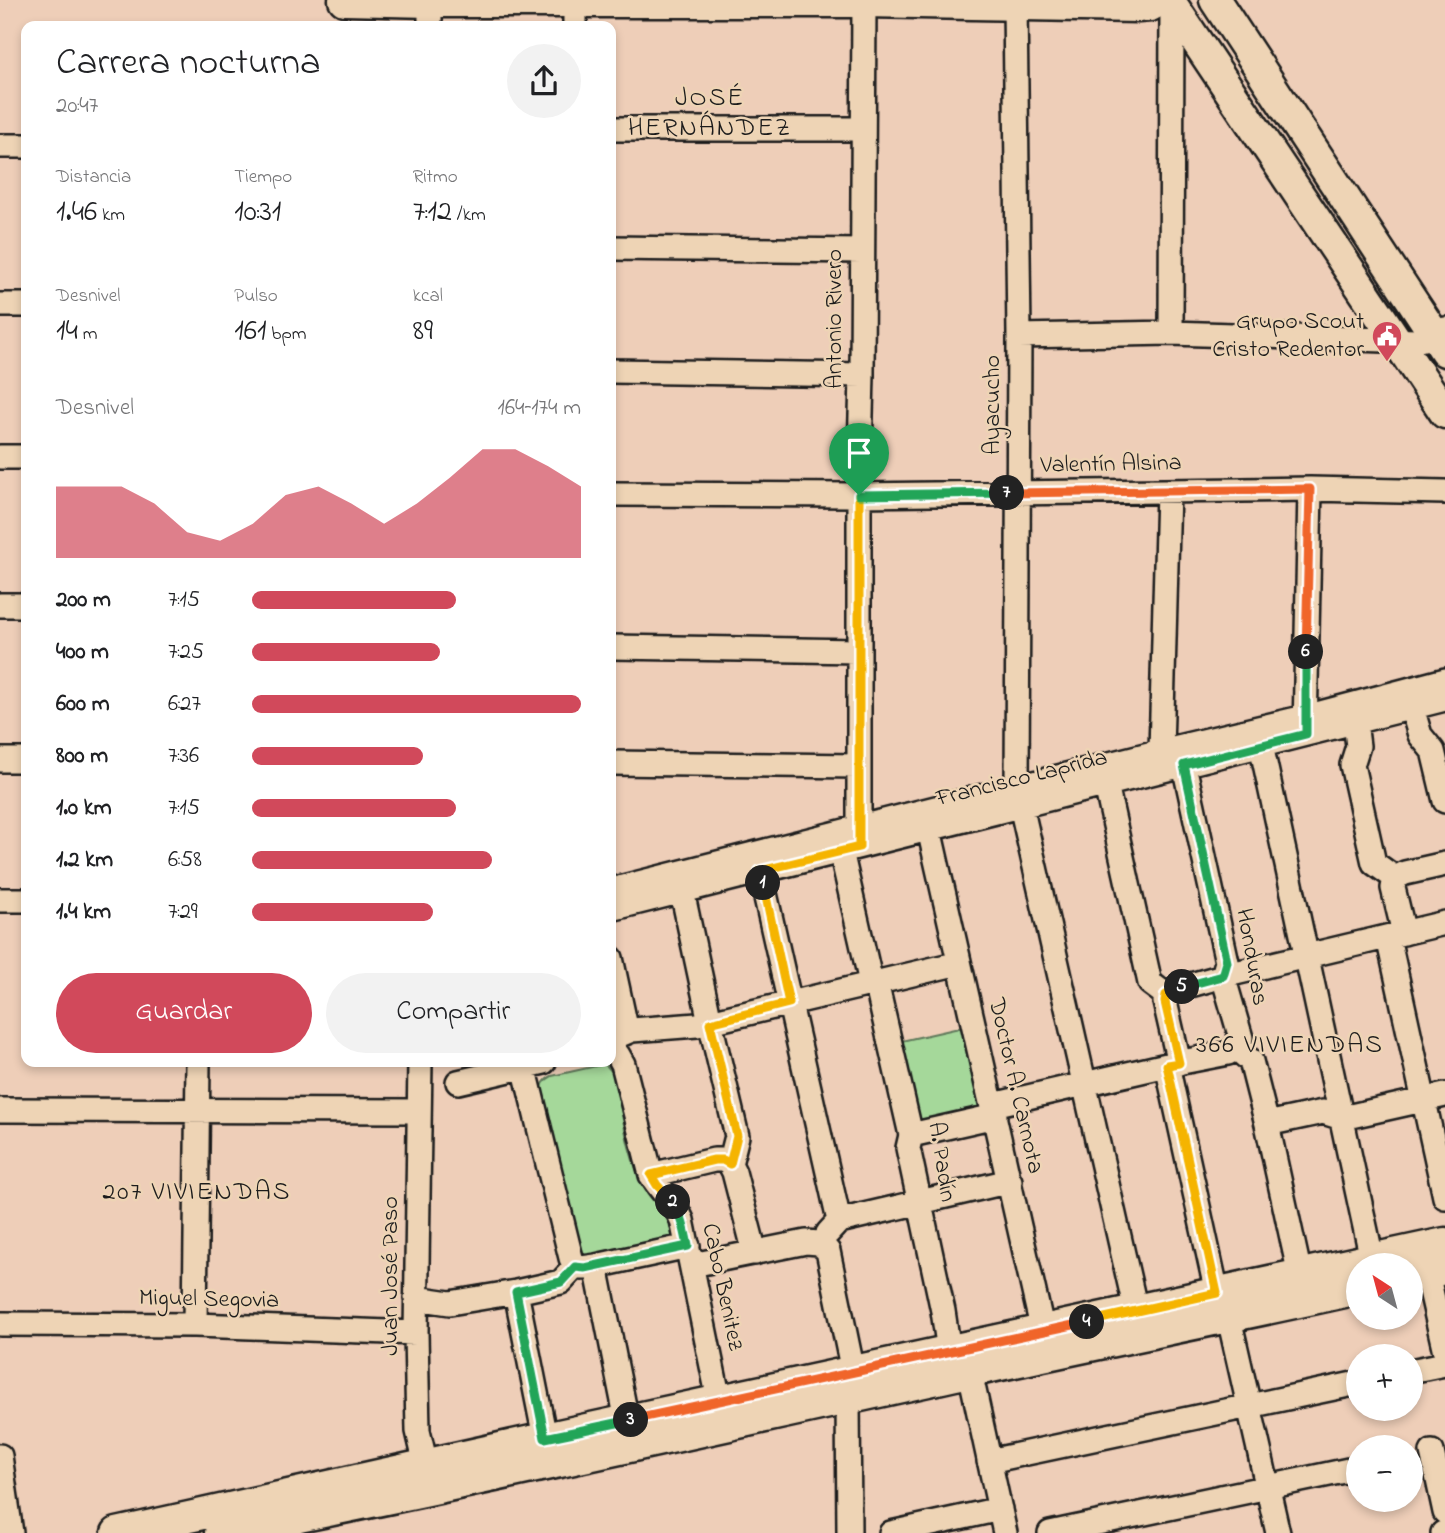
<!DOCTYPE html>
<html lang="es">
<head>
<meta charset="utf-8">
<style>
  body { margin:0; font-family:"Indie Flower",sans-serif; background:#f2f2f2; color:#202124; height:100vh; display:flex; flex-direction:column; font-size:26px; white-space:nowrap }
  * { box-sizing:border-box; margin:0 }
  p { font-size:23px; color:#757577 }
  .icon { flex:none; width:38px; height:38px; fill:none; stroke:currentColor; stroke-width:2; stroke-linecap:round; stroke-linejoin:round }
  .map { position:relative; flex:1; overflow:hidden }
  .sheet { position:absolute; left:21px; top:21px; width:595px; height:1046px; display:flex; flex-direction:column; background:#fff; border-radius:14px; box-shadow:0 4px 10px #0003 }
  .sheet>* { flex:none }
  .needle { width:46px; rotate:324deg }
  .fabs { position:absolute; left:1346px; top:1253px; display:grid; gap:14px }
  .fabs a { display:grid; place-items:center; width:77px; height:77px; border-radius:50%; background:#fff; box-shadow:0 4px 10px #0003; font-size:35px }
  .pin { position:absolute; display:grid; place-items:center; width:60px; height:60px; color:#fff; margin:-72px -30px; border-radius:50% 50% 50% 0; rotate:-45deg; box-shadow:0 0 7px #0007 }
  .pin .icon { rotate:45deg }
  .km { position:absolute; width:35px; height:35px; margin:-18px; border-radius:50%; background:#222; color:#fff; font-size:19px; line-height:35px; text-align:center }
  .round { display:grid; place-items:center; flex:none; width:74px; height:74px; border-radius:37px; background:#f2f2f2 }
  .headline { display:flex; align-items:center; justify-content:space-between; height:119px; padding:0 35px }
  h1 { font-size:38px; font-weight:600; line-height:52px }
  .figures { display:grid; grid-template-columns:repeat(3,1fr); gap:10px; height:119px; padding:7px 35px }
  .figures div { display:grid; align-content:center }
  .figures b { font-size:30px; font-weight:600 }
  .figures small { font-size:19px; font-weight:400 }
  .figures p { font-size:19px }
  .chart { height:196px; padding:14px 35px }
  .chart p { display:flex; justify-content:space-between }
  .chart svg { width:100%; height:126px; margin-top:7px; fill:#d1495b; opacity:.7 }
  .action { display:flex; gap:14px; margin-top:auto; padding:14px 35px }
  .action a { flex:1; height:80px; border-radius:42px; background:#d1495b; color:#fff; font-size:28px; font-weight:600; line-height:80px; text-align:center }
  .action a+a { background:#f2f2f2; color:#202124 }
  ul { padding:0 35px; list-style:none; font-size:23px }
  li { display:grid; grid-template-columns:112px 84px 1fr; align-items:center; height:52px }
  li i { height:18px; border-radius:9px; background:#d1495b }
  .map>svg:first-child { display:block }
  .green { fill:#a5d89a; stroke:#607a5b; stroke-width:2 }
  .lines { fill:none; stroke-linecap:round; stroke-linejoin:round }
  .minor-casing { stroke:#1c1c1c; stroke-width:28 }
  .major-casing { stroke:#1c1c1c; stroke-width:35 }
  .minor { stroke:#eed4b5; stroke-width:23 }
  .major { stroke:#eed4b5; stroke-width:30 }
  .split-1-casing { stroke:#fff; stroke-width:14 }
  .split-2-casing { stroke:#fff; stroke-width:14 }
  .split-3-casing { stroke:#fff; stroke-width:14 }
  .split-4-casing { stroke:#fff; stroke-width:14 }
  .split-5-casing { stroke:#fff; stroke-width:14 }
  .split-6-casing { stroke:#fff; stroke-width:14 }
  .split-7-casing { stroke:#fff; stroke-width:14 }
  .split-8-casing { stroke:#fff; stroke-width:14 }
  .split-1 { stroke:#f5b400; stroke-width:9 }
  .split-2 { stroke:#f5b400; stroke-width:9 }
  .split-3 { stroke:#22a559; stroke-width:9 }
  .split-4 { stroke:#f0652b; stroke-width:9 }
  .split-5 { stroke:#f5b400; stroke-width:9 }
  .split-6 { stroke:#22a559; stroke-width:9 }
  .split-7 { stroke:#f0652b; stroke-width:9 }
  .split-8 { stroke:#22a559; stroke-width:9 }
  .labels { text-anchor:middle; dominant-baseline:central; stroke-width:5; stroke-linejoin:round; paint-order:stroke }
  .street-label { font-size:24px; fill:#1c1c1c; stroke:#eed4b5 }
  .poi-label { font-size:24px; fill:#1c1c1c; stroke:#eed4b5; text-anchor:end }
  .neighbourhood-label { font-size:26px; letter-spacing:2px; fill:#1c1c1c; stroke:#eed4b5 }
</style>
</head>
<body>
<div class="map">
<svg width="1445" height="1533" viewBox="0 0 1445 1533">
  <rect width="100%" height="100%" fill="#eeceb8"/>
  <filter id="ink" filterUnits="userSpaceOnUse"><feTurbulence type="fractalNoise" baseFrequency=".0143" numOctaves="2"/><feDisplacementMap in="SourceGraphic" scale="14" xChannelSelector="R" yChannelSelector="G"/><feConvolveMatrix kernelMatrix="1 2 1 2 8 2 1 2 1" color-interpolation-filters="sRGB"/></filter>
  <g filter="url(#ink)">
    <!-- green -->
    <path class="green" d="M968 1026 986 1108 916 1124 897 1042Z
      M605 1064 614 1074C622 1110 627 1157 645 1189 657 1211 672 1210 673 1240L591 1260 584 1254 578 1240 540 1093C542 1085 544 1080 552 1076Z"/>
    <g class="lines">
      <!-- minor casing -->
      <g class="minor-casing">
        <path id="minor" d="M1015 4 1019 336 1017 788 1136 1311
          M430 26V0
          M575 26V0
          M611 129H862
          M0 146H26
          M611 248 862 251
          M0 305H26
          M1171 333 1172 5
          M1019 336 1171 333 1415 341 1435 336 1445 329
          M611 371 862 375
          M0 457H26
          M611 494 859 495 1310 489 1445 492
          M0 605H26
          M611 647 858 651
          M1412 708 1420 735 1433 751 1445 801
          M1355 722 1358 746 1352 765 1374 863 1395 878
          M1305 731 1310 489
          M1261 745 1372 1259
          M1161 751 1168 491
          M0 760H26
          M611 763 858 766
          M1184 765 1227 962 1223 976 1241 1038 1236 1048
          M1106 785 1150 983 1166 995
          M929 829 1046 1345
          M859 842V495L862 375 864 2
          M841 851 871 983
          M760 871 839 1221
          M1395 878 1393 888 1404 933
          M1395 878 1405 873 1445 864
          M611 890 1161 751 1305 717 1445 680
          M682 891 710 1022 737 1136 730 1164 734 1172 755 1253
          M0 900H26
          M611 909 1445 699
          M1388 937 1445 1197
          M611 958 627 1032
          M876 982 911 1135 908 1148 943 1311 949 1351
          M1166 995 1176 989 1223 976 1445 923
          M1166 995 1165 1002 1179 1063
          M611 1042 620 1035 632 1030 697 1025 710 1022 959 963
          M1236 1048 1251 1061 1267 1124 1300 1275
          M611 1049 618 1055 623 1064 651 1175C661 1192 674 1201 682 1220L722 1415
          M420 1062 416 1333 418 1431 426 1465V1478
          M523 1062 571 1258 575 1267
          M1167 1065 1217 1293 1229 1318 1278 1533
          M458 1082 544 1062
          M993 1105 1167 1065 1228 1053 1236 1048
          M0 1110 419 1111
          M1267 1124 1323 1112 1342 1118 1445 1095
          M911 1135 995 1116
          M651 1175 714 1160H723L730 1164
          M828 1233 839 1221 1010 1181
          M819 1243 828 1251 853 1372 848 1399 849 1533
          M692 1265 806 1242 819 1243
          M596 1266 627 1421
          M582 1268 596 1266 688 1246
          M1427 1273 1445 1352
          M516 1292 545 1438
          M416 1298 450 1303 516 1292 561 1282 575 1267
          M0 1324 195 1325 416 1333
          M195 1325 198 1062
          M967 1358 1005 1533
          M1410 1371 1445 1364
          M1432 1452 1445 1512
          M0 1456 11 1533
          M989 1461 1358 1383
          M891 1533 1000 1509
          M1050 1533 1358 1468
          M1443 1533 1445 1532"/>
      </g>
      <!-- major casing -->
      <g class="major-casing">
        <path id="major" d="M344 0 430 2H864L1138 7 1150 6 1161 0
          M1169 0 1445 413
          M1215 0 1445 351
          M1410 1277 1445 1269
          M117 1533 545 1438 1445 1243
          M220 1533C470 1483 720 1427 969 1372 1098 1343 1229 1318 1358 1289"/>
      </g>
      <!-- minor -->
      <use href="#minor" class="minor"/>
      <!-- major -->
      <use href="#major" class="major"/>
    </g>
  </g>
  <g class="lines" filter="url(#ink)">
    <!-- split-1 casing -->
    <g class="split-1-casing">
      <path id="split-1" d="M763 883 760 871 859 847V495"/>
    </g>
    <!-- split-2 casing -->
    <g class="split-2-casing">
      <path id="split-2" d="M673 1202 657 1185 651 1175 714 1160H723L730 1164 737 1136 710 1023 789 1003 763 883"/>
    </g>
    <!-- split-3 casing -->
    <g class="split-3-casing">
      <path id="split-3" d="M631 1420 545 1438 516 1292 561 1282 575 1267 585 1268 688 1246C685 1231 682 1215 673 1202"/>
    </g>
    <!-- split-4 casing -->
    <g class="split-4-casing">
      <path id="split-4" d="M631 1420 1087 1322"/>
    </g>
    <!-- split-5 casing -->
    <g class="split-5-casing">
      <path id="split-5" d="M1087 1322 1217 1293 1167 1065 1179 1063 1165 1002 1166 995 1176 989 1182 987"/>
    </g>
    <!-- split-6 casing -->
    <g class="split-6-casing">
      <path id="split-6" d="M1182 987 1223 976 1227 962 1184 765 1306 734V652"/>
    </g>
    <!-- split-7 casing -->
    <g class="split-7-casing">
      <path id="split-7" d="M1007 493 1310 489 1306 652"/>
    </g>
    <!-- split-8 casing -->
    <g class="split-8-casing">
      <path id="split-8" d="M859 495 1007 493"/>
    </g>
    <!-- split-1 -->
    <use href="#split-1" class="split-1"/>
    <!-- split-2 -->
    <use href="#split-2" class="split-2"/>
    <!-- split-3 -->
    <use href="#split-3" class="split-3"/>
    <!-- split-4 -->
    <use href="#split-4" class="split-4"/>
    <!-- split-5 -->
    <use href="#split-5" class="split-5"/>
    <!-- split-6 -->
    <use href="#split-6" class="split-6"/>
    <!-- split-7 -->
    <use href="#split-7" class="split-7"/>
    <!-- split-8 -->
    <use href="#split-8" class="split-8"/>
  </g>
  <!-- icons -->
  <defs>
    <g id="civic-pin" transform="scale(1.575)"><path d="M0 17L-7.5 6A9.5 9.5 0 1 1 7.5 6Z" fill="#d1495b" stroke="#eed4b5"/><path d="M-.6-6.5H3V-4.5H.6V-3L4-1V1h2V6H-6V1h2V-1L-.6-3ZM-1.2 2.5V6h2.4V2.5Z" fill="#fff"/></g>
  </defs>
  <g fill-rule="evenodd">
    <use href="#civic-pin" x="1387" y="336"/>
  </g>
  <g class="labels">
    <!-- street labels -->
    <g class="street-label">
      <text transform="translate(835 319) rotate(-90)">Antonio Rivero</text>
      <text transform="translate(993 405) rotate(-90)">Ayacucho</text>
      <text transform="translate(1111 465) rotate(-1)">Valentín Alsina</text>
      <text transform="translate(1022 779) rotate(-14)">Francisco Laprida</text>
      <text transform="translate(1251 957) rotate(80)">Honduras</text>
      <text transform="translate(1015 1086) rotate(77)">Doctor A. Carnota</text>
      <text transform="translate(941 1162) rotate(81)">A. Padín</text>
      <text transform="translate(391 1276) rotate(-90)">Juan José Paso</text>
      <text transform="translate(722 1287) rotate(78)">Cabo Benitez</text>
      <text transform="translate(209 1300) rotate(1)">Miguel Segovia</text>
    </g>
    <!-- poi labels -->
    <g class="poi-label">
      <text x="1364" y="322">Grupo Scout<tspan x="1364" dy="28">Cristo Redentor</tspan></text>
    </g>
    <!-- neighbourhood labels -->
    <g class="neighbourhood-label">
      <text x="710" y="99">JOSÉ<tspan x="710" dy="30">HERNÁNDEZ</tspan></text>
      <text x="1290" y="1046">366 VIVIENDAS</text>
      <text x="197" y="1193">207 VIVIENDAS</text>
    </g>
  </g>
</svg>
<div class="fabs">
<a><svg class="needle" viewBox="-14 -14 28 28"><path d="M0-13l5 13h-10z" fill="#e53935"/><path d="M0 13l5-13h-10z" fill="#757577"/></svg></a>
<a>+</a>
<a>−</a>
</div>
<div class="pin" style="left:859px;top:495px;background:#1e9e55"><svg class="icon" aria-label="arrive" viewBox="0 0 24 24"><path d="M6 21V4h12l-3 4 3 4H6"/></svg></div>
<b class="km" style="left:763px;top:883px">1</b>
<b class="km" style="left:673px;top:1202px">2</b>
<b class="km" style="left:631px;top:1420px">3</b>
<b class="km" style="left:1087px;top:1322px">4</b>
<b class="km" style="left:1182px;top:987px">5</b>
<b class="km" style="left:1306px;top:652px">6</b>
<b class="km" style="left:1007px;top:493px">7</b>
<section class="sheet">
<div class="headline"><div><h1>Carrera nocturna</h1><p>20:47</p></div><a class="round"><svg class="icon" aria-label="share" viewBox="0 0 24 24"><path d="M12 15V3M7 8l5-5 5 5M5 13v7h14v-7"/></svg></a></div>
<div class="figures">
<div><p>Distancia</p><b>1.46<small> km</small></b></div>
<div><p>Tiempo</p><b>10:31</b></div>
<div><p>Ritmo</p><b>7:12<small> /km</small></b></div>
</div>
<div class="figures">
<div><p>Desnivel</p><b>14<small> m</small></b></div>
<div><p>Pulso</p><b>161<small> bpm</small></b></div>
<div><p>kcal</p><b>89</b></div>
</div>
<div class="chart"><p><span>Desnivel</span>164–174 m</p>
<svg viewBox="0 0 160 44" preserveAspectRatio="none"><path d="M0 44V19L10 19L20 19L30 25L40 35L50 38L60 32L70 22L80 19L90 25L100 32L110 25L120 16L130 6L140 6L150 12L160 19V44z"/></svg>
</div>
<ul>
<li><b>200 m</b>7:15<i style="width:62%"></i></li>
<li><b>400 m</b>7:25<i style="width:57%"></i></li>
<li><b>600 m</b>6:27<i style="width:100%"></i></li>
<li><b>800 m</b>7:36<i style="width:52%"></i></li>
<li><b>1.0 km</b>7:15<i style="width:62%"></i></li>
<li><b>1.2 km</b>6:58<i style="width:73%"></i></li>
<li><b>1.4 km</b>7:29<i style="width:55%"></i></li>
</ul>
<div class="action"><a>Guardar</a><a>Compartir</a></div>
</section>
</div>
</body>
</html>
